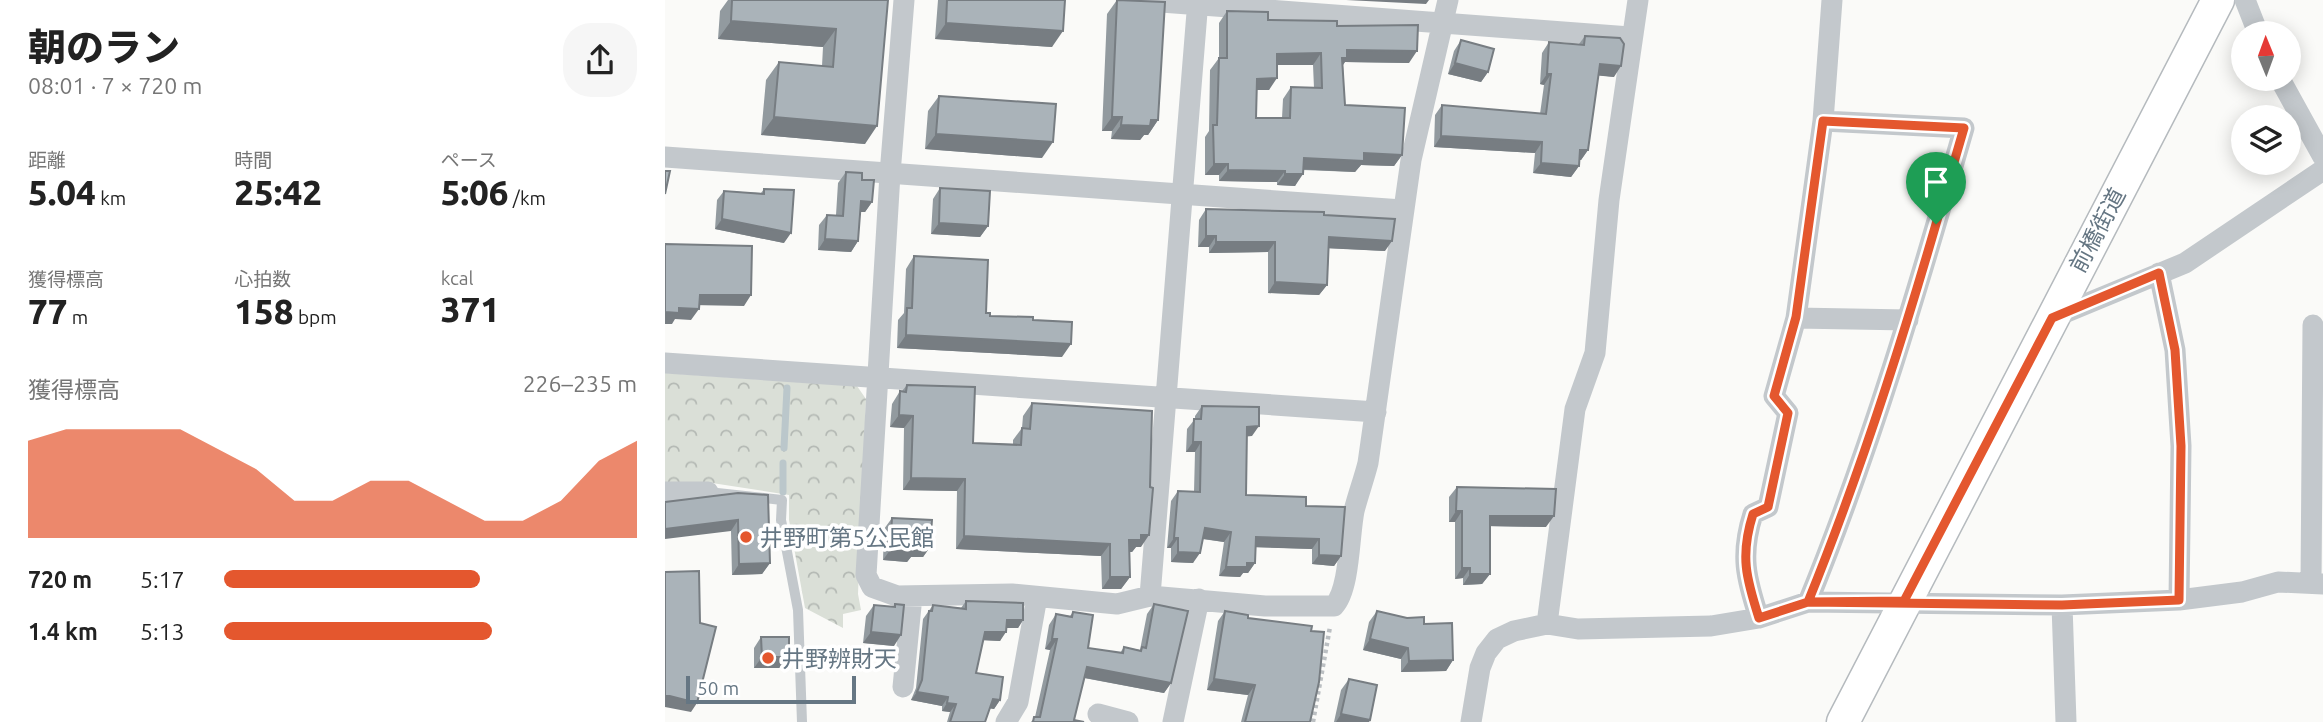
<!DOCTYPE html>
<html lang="ja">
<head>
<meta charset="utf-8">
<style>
  body { margin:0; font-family:Ubuntu,"Noto Sans JP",sans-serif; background:#f6f6f6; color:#222; height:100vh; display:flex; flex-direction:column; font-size:26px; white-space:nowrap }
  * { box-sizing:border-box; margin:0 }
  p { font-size:23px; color:#767676 }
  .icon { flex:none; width:38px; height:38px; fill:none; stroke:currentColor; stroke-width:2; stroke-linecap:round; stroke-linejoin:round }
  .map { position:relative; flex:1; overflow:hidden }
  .sheet { display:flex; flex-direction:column; background:#fff; width:665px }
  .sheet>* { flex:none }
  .needle { width:46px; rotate:359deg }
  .fabs { position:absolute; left:1566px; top:21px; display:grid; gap:14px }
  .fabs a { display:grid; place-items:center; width:70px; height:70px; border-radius:50%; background:#fff; box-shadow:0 4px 18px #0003; font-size:35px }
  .scale { position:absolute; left:21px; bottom:18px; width:170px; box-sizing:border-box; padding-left:7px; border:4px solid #657683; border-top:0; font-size:19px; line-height:24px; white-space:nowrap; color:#657683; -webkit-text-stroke:5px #fff; paint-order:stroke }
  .pin { position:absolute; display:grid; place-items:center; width:60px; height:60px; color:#fff; margin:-72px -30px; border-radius:50% 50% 50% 0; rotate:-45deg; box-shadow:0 0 7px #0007 }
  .pin .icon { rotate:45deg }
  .round { display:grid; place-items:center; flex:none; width:74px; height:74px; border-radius:28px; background:#f6f6f6 }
  .summary { display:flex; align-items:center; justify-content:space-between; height:119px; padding:0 28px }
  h1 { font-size:38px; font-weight:800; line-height:52px }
  .metrics { display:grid; grid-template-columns:repeat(3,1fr); gap:10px; height:119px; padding:7px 28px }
  .metrics div { display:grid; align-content:center }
  .metrics b { font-size:35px; font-weight:800 }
  .metrics small { font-size:19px; font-weight:400 }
  .metrics p { font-size:19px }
  .chart { height:196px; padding:14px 28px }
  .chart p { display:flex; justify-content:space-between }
  .chart svg { width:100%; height:126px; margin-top:7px; fill:#e4572e; opacity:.7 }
  ul { padding:0 28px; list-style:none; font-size:23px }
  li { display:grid; grid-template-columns:112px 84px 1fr; align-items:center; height:52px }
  li i { height:18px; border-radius:9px; background:#e4572e }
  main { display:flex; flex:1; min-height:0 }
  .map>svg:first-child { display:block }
  .forest { fill:url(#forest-crowns) }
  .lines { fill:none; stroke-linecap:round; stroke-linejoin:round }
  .stream { stroke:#bbc7cb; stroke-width:7 }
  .primary-casing { stroke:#b5babe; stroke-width:35 }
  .path { stroke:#bbbfc2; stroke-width:4.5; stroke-dasharray:3.5 3.5; stroke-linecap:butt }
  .service { stroke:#c3c8cc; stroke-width:10 }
  .minor { stroke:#c3c8cc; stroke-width:21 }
  .primary { stroke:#fff; stroke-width:32 }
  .wall { fill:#929a9f; fill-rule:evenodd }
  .shaded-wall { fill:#777d82 }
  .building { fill:#aab3b9; stroke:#777d82; stroke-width:2; fill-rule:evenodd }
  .route-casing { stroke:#fff; stroke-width:14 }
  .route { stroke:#e4572e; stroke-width:9 }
  .poi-dot { fill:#e4572e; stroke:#fff; stroke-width:2.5 }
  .labels { text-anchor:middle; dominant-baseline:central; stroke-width:7; stroke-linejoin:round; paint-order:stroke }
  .street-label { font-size:23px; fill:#657683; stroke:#fff }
  .poi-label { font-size:23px; fill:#657683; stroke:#fff; text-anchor:start }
</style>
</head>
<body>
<main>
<section class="sheet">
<div class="summary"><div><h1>朝のラン</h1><p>08:01 · 7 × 720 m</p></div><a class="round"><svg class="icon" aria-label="share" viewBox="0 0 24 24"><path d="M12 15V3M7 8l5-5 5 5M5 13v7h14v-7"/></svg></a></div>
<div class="metrics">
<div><p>距離</p><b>5.04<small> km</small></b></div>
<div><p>時間</p><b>25:42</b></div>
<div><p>ペース</p><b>5:06<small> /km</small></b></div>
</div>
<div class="metrics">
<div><p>獲得標高</p><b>77<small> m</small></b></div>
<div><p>心拍数</p><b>158<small> bpm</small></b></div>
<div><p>kcal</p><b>371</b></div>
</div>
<div class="chart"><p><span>獲得標高</span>226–235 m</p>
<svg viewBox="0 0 160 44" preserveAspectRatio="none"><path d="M0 44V10L10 6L20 6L30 6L40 6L50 13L60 20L70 31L80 31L90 24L100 24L110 31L120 38L130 38L140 31L150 17L160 10V44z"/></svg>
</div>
<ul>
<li><b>720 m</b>5:17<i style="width:62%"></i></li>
<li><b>1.4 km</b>5:13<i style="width:65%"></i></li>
</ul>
</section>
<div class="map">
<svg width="1658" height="722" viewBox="0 0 1658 722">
  <defs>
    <pattern id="forest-crowns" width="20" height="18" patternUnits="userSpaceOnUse" patternTransform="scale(1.75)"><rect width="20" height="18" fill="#dadfd7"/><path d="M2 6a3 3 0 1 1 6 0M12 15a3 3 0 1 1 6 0" fill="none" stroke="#b4b9b4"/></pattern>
  </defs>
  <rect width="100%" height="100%" fill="#fafaf8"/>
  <!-- forest -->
  <path class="forest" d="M0 373 192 386 201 399 193 594 196 610 178 614V628L140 608 124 520V495L47 483H0Z"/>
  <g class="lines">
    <!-- stream -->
    <path class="stream" d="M119 448 122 388
      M118 492V463"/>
    <!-- primary casing -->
    <g class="primary-casing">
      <path id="primary" d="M1178 722 1553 0"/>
    </g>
    <!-- path -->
    <path class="path" d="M648 722 665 627"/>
    <!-- service -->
    <path class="service" d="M43 492 117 500 116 520 133 610 137 722"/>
    <!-- minor -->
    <path class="minor" d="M239 0 225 174 201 575 207 587 232 596 347 594 452 604 485 596 600 606H669C685 589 684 535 689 511 693 495 699 479 703 463L746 160 783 0
      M469 0 965 37
      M1580 0 1593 33
      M1615 79 1658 157
      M0 157 737 210
      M1494 273 1510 350 1516 446 1514 600
      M1131 318 1243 320
      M1387 318 1520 263 1658 170
      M0 363 711 412
      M0 492H43
      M1646 583 1648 325
      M485 596 533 0
      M1143 602C1206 448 1253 288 1299 128L1158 121
      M1397 605 1401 722
      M1094 618C1081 578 1075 555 1088 514L1103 507 1123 413 1109 396 1131 318 1158 121 1167 0
      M882 624 910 409 930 353 944 200 973 0
      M238 687 247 596
      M433 714 463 722
      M341 722 353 702 372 597
      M508 722 534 599
      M806 722 815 668 821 653 832 639 849 631 882 624 913 629 1046 626 1094 618 1143 602 1397 605 1514 600 1577 592 1613 582 1658 584"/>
    <!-- primary -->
    <use href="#primary" class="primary"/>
  </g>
  <!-- wall -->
  <path class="wall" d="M63 0H223L200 144 96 135 101 80 114 62 157 66 158 47 53 39 55 11Z
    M273 0H400L387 47 270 39Z
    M452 0 493 120 483 135H479L475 140 446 139 447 131H437L442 14Z
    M562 11 603 20 672 26 744 63 680 62 678 65 680 105 737 155 729 166 696 165 690 172 638 170 630 186 612 185V182L554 181V175H540V137L544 131 545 70 554 58V23ZM612 65H648L649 88 626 87 618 99 617 118H591V90H604Z
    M920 36 949 77 933 75 923 150 916 160H914V166L906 177 868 173 870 153 769 147 770 115 777 105 875 114 879 85 875 84 877 53 884 42 914 44Z
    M796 40 823 72 816 82 783 74 789 51Z
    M274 96 377 158 260 149 263 111Z
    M181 172 197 180 207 202 200 212H195L193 241 186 252 153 250 154 225 162 215H171L173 183Z
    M275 188 323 226 315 237 266 234 268 199Z
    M99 189 119 243 50 229 52 200 59 191 96 193Z
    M541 209 659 215 720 251 664 248 662 285 654 295 603 293V252L544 253V247H533L534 220Z
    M249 256 325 316 368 320 397 357 232 348 233 320 239 313 241 269Z
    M242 385 308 443 348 444V440L357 428 358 416 367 403 476 547H471L467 552H465V577L456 589H437L436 556 291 549 292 491 238 490 239 428 225 427 227 404 235 391H237Z
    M537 406 587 436H582L581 495 641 506 676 556 669 566 647 564V549L591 547 590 563 583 573H578L575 577 554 576 559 542 537 539 528 563 506 562V548H502L506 501 513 491 529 492 530 452H521L522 429 530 419V416Z
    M792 487 881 527 825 526V574L817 584 798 585V578L790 579V522H784V497Z
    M73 493 105 563 97 574 67 575 66 531Z
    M227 518 265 547 258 557H246L242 562 218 560 219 529Z
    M301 601 358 620 353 628H341L335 641 318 640 311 673 335 700 329 709 325 708 320 722H282L285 712 277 711V706L246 700 251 688 258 619 268 605 296 608Z
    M230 604 229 646 198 643 201 616 209 605 228 607Z
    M489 604 506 683 499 693 419 678 409 720 419 722H366L370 717 385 650 380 649 384 625 391 614 405 616 408 612 423 648 455 653 459 647 475 650 482 614Z
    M560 611 583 618 645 722H576L583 695 542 690 553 621Z
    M712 611 759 624 788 660 781 671 736 672V659L698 650 704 622Z
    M96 637 124 657 117 668H89V648Z
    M684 679 705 720 704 722H669L676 690Z"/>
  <!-- shaded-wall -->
  <path class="shaded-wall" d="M681 0H764L761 4Z
    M66 21 171 29 158 47 53 39Z
    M281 23 398 31 387 47 270 39Z
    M682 50 752 51 744 63 680 62 674 70H669Z
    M656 53 648 65H604L612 54Z
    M790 63 823 72 816 82 783 74Z
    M935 64 956 66 949 77 927 75Z
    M882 74H886L879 85 875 84Z
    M612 78 604 90H583L592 79Z
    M109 117 212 126 200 144 96 135Z
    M447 117H457L447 131H437Z
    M486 120H493L483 135H479L475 140 446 139 456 125Z
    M271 134 388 142 377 158 260 149Z
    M776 136 877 142 870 153 769 147Z
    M915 150H923L916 160H908Z
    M699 153 737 155 729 166 696 165 690 172 630 169 639 158Z
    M876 163 914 166 906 177 868 173Z
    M549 164H563L554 175H540Z
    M563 170 620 171 612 182 554 181Z
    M620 174H638L630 186 612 185Z
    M196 201 207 202 200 212H188Z
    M57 219 126 233 119 243 50 229Z
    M274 223 323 226 315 237 266 234Z
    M541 236H551L544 247H533Z
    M664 237 727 241 720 251 657 248Z
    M160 239 193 241 186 252 153 250Z
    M551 242H610L603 252 544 253Z
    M610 282 662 285 654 295 603 293Z
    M35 295H86L79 306 27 305Z
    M14 308 34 309 26 320 10 319 7 324H0V312Z
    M241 335 406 344 397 357 232 348Z
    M234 415 248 416 239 428 225 427Z
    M594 426 587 436 576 437 582 427Z
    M528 442H536L530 452H521Z
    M246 478 300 479 292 491 238 490Z
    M791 511H797L790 522H784Z
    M825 516H889L881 527 818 526Z
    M73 520 66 531 0 539V529Z
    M540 528 566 532 559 542 533 538Z
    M476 535H484L476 547H471L467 552H456L464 540Z
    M299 536 445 544 436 556 291 549Z
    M591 537 654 539 647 549 584 547Z
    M509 538H513L506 548H502Z
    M250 546 265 547 258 557H246L242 562 218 560 225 550Z
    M513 552 535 553 528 563 506 562Z
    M654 555 676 556 669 566 647 564Z
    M105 563 97 574 67 575 74 564Z
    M582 563H590L583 573H578L575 577 554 576 561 567Z
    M797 568H805L798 578 790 579Z
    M805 574H825L817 584 798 585Z
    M445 577H465L456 589H437Z
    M342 620H358L353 628H336Z
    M206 632 236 635 229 646 198 643Z
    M320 632H341L335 641 314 640Z
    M387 639H392L385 650 380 649Z
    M705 639 743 648 736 659 698 650Z
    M97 657H124L117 668H89Z
    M788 660 781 671 736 672 744 661Z
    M422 667 506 683 499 693 415 677Z
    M549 679 590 685 583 695 542 690Z
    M252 692 283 697 277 706 246 700Z
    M1 695 32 703 26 712 0 707V696Z
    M328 699 335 700 329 709 322 708Z
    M282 703 291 704 285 712 277 711Z
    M676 714 705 720 704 722H671Z"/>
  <!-- building -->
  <path class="building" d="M67 0H223L212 126 109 117 114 62 168 67 171 29 66 21Z
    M282 0H400L398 31 281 23Z
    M452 0 500 2 493 120H486L485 126 456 125 457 117H447Z
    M562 11 603 12V20L672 21V26L753 25 752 51 682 50V58H677L680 105 740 108 737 155 699 153V161L639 158 638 174H620V171L563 170V164H549L548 125H552L554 58H562ZM656 53 657 88 626 87 625 118H591L592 79 612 78V54Z
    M920 36 955 38 959 44 956 66 935 64 923 150H915L914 166 876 163 877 142 776 136 777 105 881 114 886 74H882L884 42 919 45Z
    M796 40 829 49 823 72 790 63Z
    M274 96 391 104 388 142 271 134Z
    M0 171H5L0 194Z
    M181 172 197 173V180H209L207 202 196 201 193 241 160 239 162 215 178 216Z
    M275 188 325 191 323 226 274 223Z
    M99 189 129 190 126 233 57 219 59 191 99 194Z
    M541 209 659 212V215L730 219 727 241 664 237 662 285 610 282V242H551V236H541Z
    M0 244 87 246 86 295H35L34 309 14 308V313L0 312Z
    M249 256 323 260 321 313H325V316L368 317V320L407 322 406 344 241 335 242 308H247Z
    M242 385 310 387 308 443 356 445 357 428 365 429 367 403 487 411 485 487 488 488 484 535H476V540H464L465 577H445V544L299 536 300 479 246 478 248 416 234 415 235 391 241 392Z
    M537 406 594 407V426L582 427 581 495 641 497V506L680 507 676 556 654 555V539L591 537 590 563H582V567H561L566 532 540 528 535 553 513 552V538H509L513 491 535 492 536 442H528L529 419H536Z
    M792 487 891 489 889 516H825V574H805V568H797V511H791Z
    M73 493 103 495 105 563 74 564 73 520 0 529V502Z
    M227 518 267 520 265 547 250 546V551L225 550Z
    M34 571 35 623 51 627 32 703 1 695 2 704H0V572Z
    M301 601 358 603V620H342L341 632H320L311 673 338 677 335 700 328 699 320 722H285L291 704 282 703 283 697 252 692 257 680 264 611H267L268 605 301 609Z
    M230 604 239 605 236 635 206 632 209 605 230 607Z
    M489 604 523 611 506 683 422 667 409 720 419 722H368L369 717H375L392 639H387L391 614 407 617 408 612 428 615 423 648 458 653 459 647 476 651 477 647 481 648Z
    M560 611 583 615V618L647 626 646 631 659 632 654 682 645 722H580L590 685 549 679Z
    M712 611 742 618 759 617V624L787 623 788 660 744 661 743 648 705 639Z
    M96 637H124V657H97Z
    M684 679 712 685 705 720 676 714Z"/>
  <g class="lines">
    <!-- route casing -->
    <g class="route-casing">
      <path id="route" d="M1271 224C1234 352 1193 479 1143 602L1397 605 1514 600 1516 446 1510 350 1494 273 1387 318 1239 601 1143 602 1094 618C1081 578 1075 555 1088 514L1103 507 1123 413 1109 396 1131 317 1158 121 1299 128 1271 224"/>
    </g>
    <!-- route -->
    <use href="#route" class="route"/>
  </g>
  <!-- markers -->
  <g class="poi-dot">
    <circle cx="81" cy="537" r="7"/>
    <circle cx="103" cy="658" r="7"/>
  </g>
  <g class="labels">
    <!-- street labels -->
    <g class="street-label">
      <text transform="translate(1432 230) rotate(-62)">前橋街道</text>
    </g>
    <!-- poi labels -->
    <g class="poi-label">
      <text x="95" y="537">井野町第5公民館</text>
      <text x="117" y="658">井野辨財天</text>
    </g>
  </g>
</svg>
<div class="fabs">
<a><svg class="needle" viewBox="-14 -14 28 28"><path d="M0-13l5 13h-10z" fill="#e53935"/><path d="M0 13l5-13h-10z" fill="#767676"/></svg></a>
<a><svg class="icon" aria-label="layers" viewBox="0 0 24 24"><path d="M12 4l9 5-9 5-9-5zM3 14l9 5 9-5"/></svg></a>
</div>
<div class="scale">50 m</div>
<div class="pin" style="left:1271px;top:224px;background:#1e9e55"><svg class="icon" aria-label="arrive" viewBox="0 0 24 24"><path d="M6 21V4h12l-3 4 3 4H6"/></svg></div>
</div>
</main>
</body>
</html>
